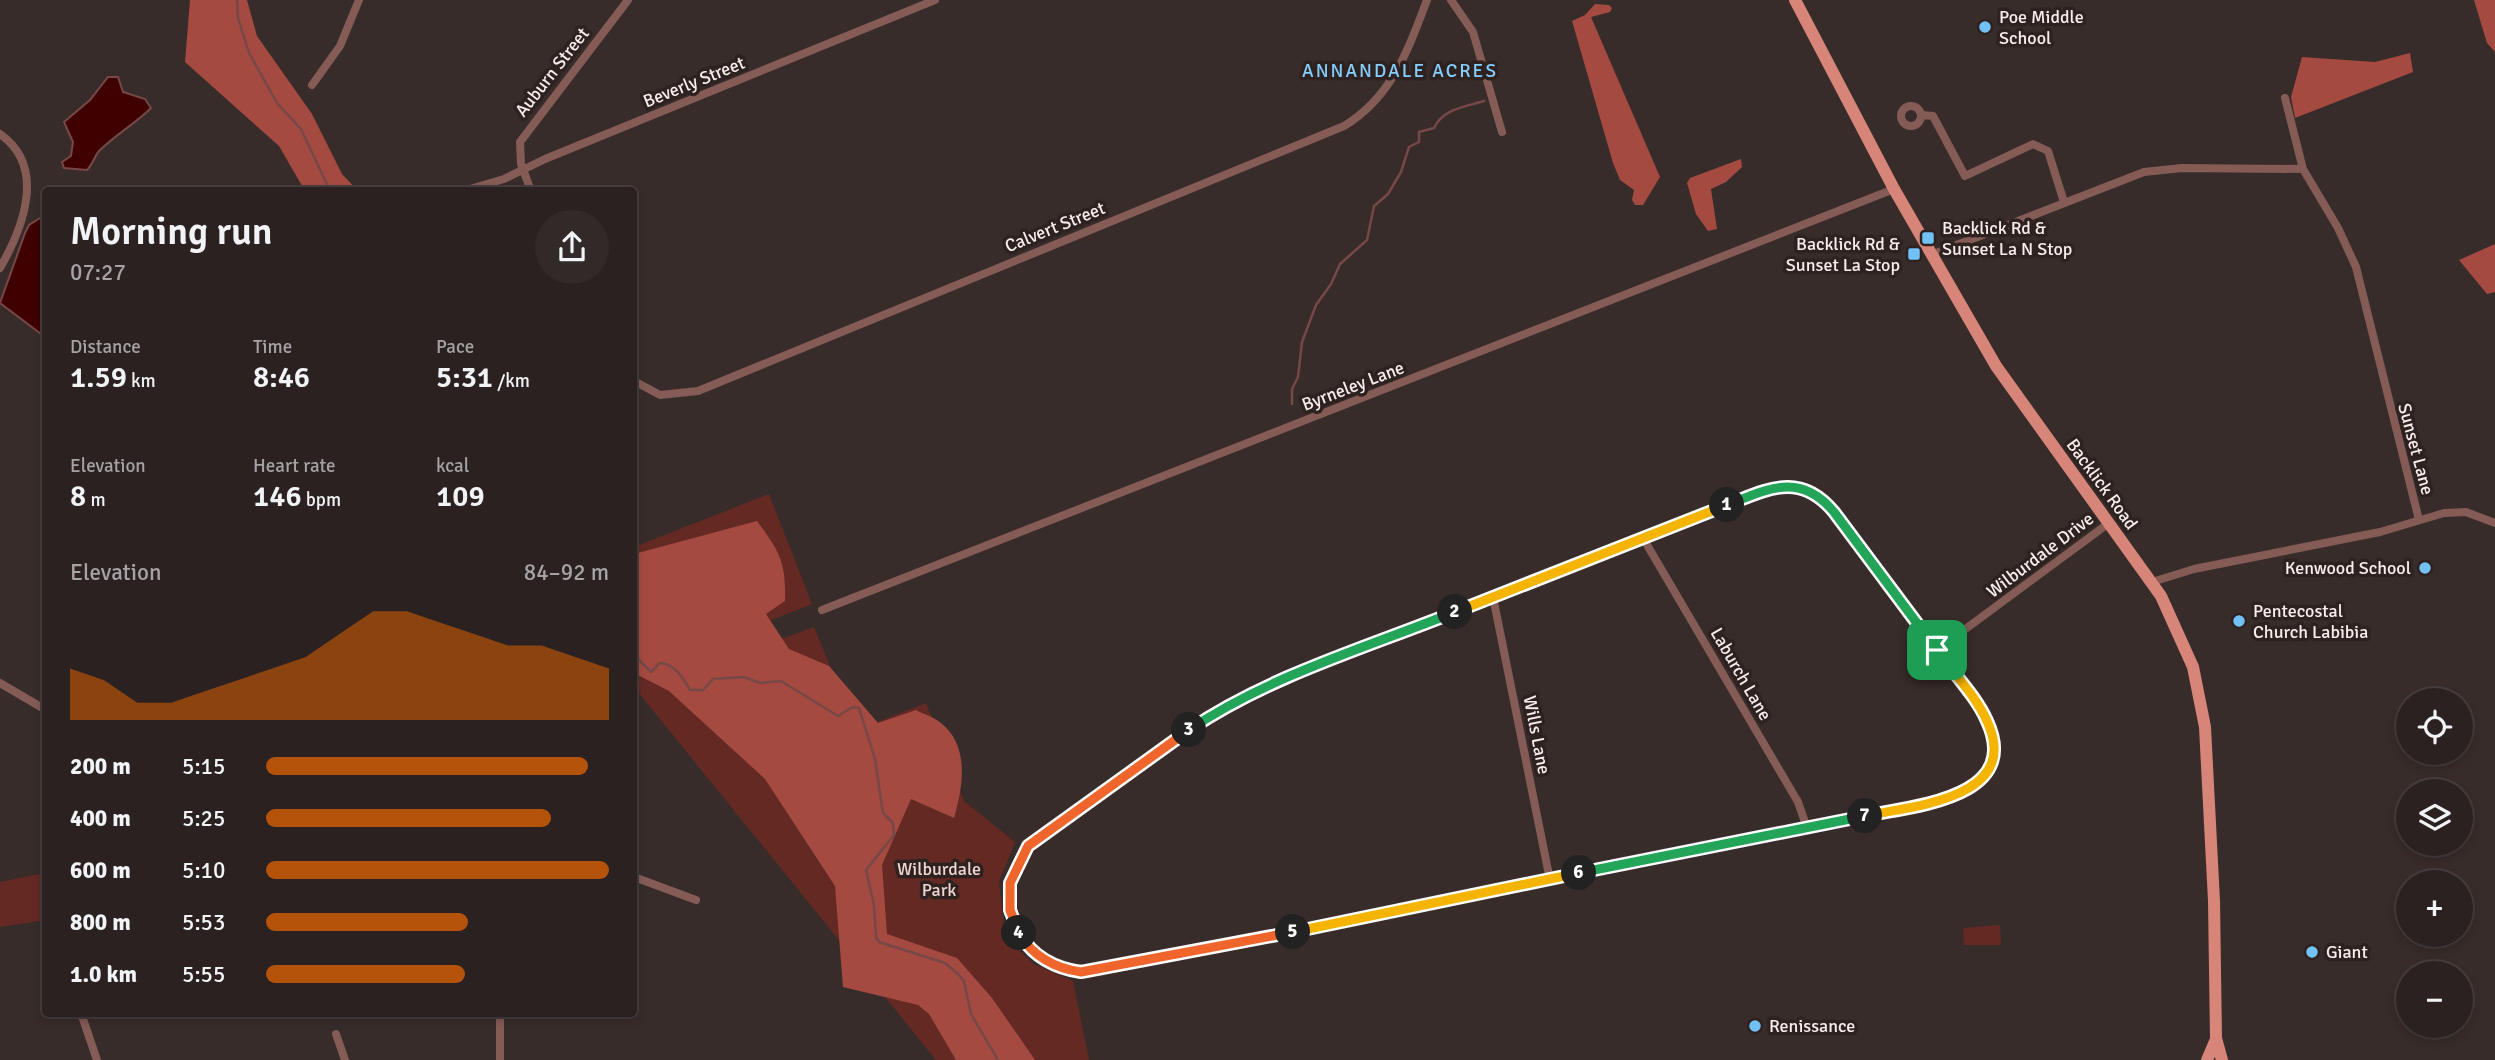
<!DOCTYPE html>
<html lang="en">
<head>
<meta charset="utf-8">
<style>
  body { margin:0; font-family:Signika,sans-serif; background:#322929; color:#f1f3f6; height:100vh; display:flex; flex-direction:column; font-size:26px; white-space:nowrap }
  * { box-sizing:border-box; margin:0 }
  p { font-size:23px; color:#a5a3a5 }
  .icon { flex:none; width:38px; height:38px; fill:none; stroke:currentColor; stroke-width:2; stroke-linecap:round; stroke-linejoin:round }
  .map { position:relative; flex:1; overflow:hidden }
  .panel { position:absolute; left:42px; top:187px; width:595px; height:830px; display:flex; flex-direction:column; background:#2a2120; border-radius:7px; box-shadow:0 4px 10px #0003,0 0 0 2px #463e3e }
  .panel>* { flex:none }
  .fabs { position:absolute; left:2396px; top:688px; display:grid; gap:14px }
  .fabs a { display:grid; place-items:center; width:77px; height:77px; border-radius:50%; background:#2a2120; box-shadow:0 4px 10px #0003,0 0 0 2px #463e3e; font-size:35px }
  .pin { position:absolute; display:grid; place-items:center; width:60px; height:60px; color:#fff; margin:-30px; border-radius:14px; box-shadow:0 4px 10px #0006 }
  .km { position:absolute; width:35px; height:35px; margin:-18px; border-radius:50%; background:#222; color:#fff; font-size:19px; line-height:35px; text-align:center }
  .round { display:grid; place-items:center; flex:none; width:74px; height:74px; border-radius:37px; background:#322929 }
  .summary { display:flex; align-items:center; justify-content:space-between; height:119px; padding:0 28px }
  h1 { font-size:38px; font-weight:600; line-height:52px }
  .figures { display:grid; grid-template-columns:repeat(3,1fr); gap:10px; height:119px; padding:7px 28px }
  .figures div { display:grid; align-content:center }
  .figures b { font-size:30px; font-weight:600 }
  .figures small { font-size:19px; font-weight:400 }
  .figures p { font-size:19px }
  .chart { height:196px; padding:14px 28px }
  .chart p { display:flex; justify-content:space-between }
  .chart svg { width:100%; height:126px; margin-top:7px; fill:#b45309; opacity:.7 }
  ul { padding:0 28px; list-style:none; font-size:23px }
  li { display:grid; grid-template-columns:112px 84px 1fr; align-items:center; height:52px }
  li i { height:18px; border-radius:9px; background:#b45309 }
  .map>svg:first-child { display:block }
  .green { fill:#642923 }
  .forest { fill:#a54a40 }
  .water { fill:#3f0000; stroke:#764847; stroke-width:2 }
  .lines { fill:none; stroke-linecap:round; stroke-linejoin:round }
  .stream { stroke:#764847; stroke-width:2.5 }
  .minor { stroke:#845b55; stroke-width:8 }
  .primary { stroke:#d78579; stroke-width:12 }
  .split-1-casing { stroke:#fff; stroke-width:14 }
  .split-2-casing { stroke:#fff; stroke-width:14 }
  .split-3-casing { stroke:#fff; stroke-width:14 }
  .split-4-casing { stroke:#fff; stroke-width:14 }
  .split-5-casing { stroke:#fff; stroke-width:14 }
  .split-6-casing { stroke:#fff; stroke-width:14 }
  .split-7-casing { stroke:#fff; stroke-width:14 }
  .split-8-casing { stroke:#fff; stroke-width:14 }
  .split-1 { stroke:#22a559; stroke-width:9 }
  .split-2 { stroke:#f5b400; stroke-width:9 }
  .split-3 { stroke:#22a559; stroke-width:9 }
  .split-4 { stroke:#f0652b; stroke-width:9 }
  .split-5 { stroke:#f0652b; stroke-width:9 }
  .split-6 { stroke:#f5b400; stroke-width:9 }
  .split-7 { stroke:#22a559; stroke-width:9 }
  .split-8 { stroke:#f5b400; stroke-width:9 }
  .poi-dot { fill:#71c1f5; stroke:#2e2220; stroke-width:2.5 }
  .labels { text-anchor:middle; dominant-baseline:central; stroke-width:7; stroke-linejoin:round; paint-order:stroke }
  .poi-label { font-size:18px; fill:#f7efed; stroke:#2e2220; text-anchor:start }
  .street-label { font-size:18px; fill:#f7efed; stroke:#2e2220 }
  .park-label { font-size:18px; fill:#f0d5d1; stroke:#2e2220 }
  .neighbourhood-label { font-size:19px; letter-spacing:2px; fill:#84cdfd; stroke:#2e2220 }
</style>
</head>
<body>
<div class="map">
<svg width="2495" height="1060" viewBox="0 0 2495 1060">
  <rect width="100%" height="100%" fill="#382c2a"/>
  <!-- green -->
  <path class="green" d="M769 494 812 604 741 632 749 651 814 627 856 730 926 703 964 801 1015 842 999 882 1004 926 1017 948 1033 964 1073 981 1089 1060H936L634 687V547Z
    M45 873V920L0 927V882Z
    M2000 925 2001 945H1964L1963 928Z"/>
  <!-- forest -->
  <path class="forest" d="M190 0H247L257 36 312 114 342 174 358 191H305L279 146 185 62Z
    M2474 0H2495V52L2487 43Z
    M1595 4 1609 5 1612 8 1610 12 1591 17 1660 177 1643 205H1635L1632 200 1634 190 1620 180 1613 163 1572 21 1585 15Z
    M2410 53 2413 72 2295 118 2291 97 2302 57 2375 62Z
    M1741 159 1742 167 1726 182 1711 189 1717 229 1708 231 1696 214 1687 183 1690 178Z
    M2495 244V292L2487 294 2459 260Z
    M757 521C780 552 786 562 785 601L766 614 789 649 829 666 878 723 916 710C923 714 934 717 941 723 970 746 963 787 954 818L911 799 882 865 887 934 957 958 992 998 1035 1060H956L929 1014 918 1005 843 987 835 886 765 779 669 691 634 673V554Z"/>
  <!-- water -->
  <path class="water" d="M108 77H118L123 92 145 99 151 108C135 124 116 134 99 151 94 157 93 164 87 170L64 168 62 162 71 156 73 142 64 122 90 100Z
    M45 215V337L0 303 25 233 29 225Z"/>
  <g class="lines">
    <!-- stream -->
    <path class="stream" d="M237 0 238 18 249 53 277 103 301 129 330 191
      M1292 404V389L1298 377 1302 342 1316 305 1331 284 1340 264 1367 240 1374 206 1388 194 1401 172 1409 147 1419 142V132L1434 128C1443 109 1464 107 1484 101
      M634 655 651 672 660 663C675 664 683 678 690 690H703L713 679 744 677 760 683 781 681 838 716 853 707 859 708 875 759 883 813 893 823 894 835 866 870 874 905 876 937 879 942 945 963 958 974 964 981 971 1014 998 1060"/>
    <!-- minor -->
    <path class="minor" d="M1451 0 1473 32 1502 132
      M312 85 340 46 359 0
      M2285 98 2303 169
      M1901 116a10 10 0 1 1 20 0a10 10 0 1 1-20 0Z
      M1922 115 1933 116 1965 176 2033 144 2048 151 2064 202
      M0 134C47 167 23 228 0 268
      M463 191 504 179 545 159 935 0
      M531 191 521 164 520 142 628 0
      M1931 255 2144 172 2182 168 2303 169 2338 228 2356 267 2419 520
      M634 381 660 395 698 391 1344 126C1392 97 1408 50 1427 0
      M1785 486 1808 490 1826 503 1984 715C2001 749 1989 783 1953 798L1094 972C1065 973 1037 963 1021 937 1006 913 1005 881 1020 856 1034 833 1064 818 1086 803 1142 763 1197 720 1259 689L1771 488Z
      M1643 538 1798 802 1807 828
      M2152 582 2194 569 2380 532 2444 513 2466 512 2495 523
      M1493 597 1550 880
      M822 610 1894 189
      M1937 650 2109 523
      M0 683 46 710
      M634 877 696 900
      M81 1013 97 1060
      M500 1013V1060
      M336 1034 345 1060"/>
    <!-- primary -->
    <path class="primary" d="M1795 0 1894 189 1996 366 2161 596 2193 667 2205 727 2214 901 2216 1038 2222 1060
      M2207 1060 2216 1039"/>
  </g>
  <g class="lines">
    <!-- split-1 casing -->
    <g class="split-1-casing">
      <path id="split-1" d="M1727 505C1768 489 1800 471 1834 512L1937 650"/>
    </g>
    <!-- split-2 casing -->
    <g class="split-2-casing">
      <path id="split-2" d="M1455 612 1727 505"/>
    </g>
    <!-- split-3 casing -->
    <g class="split-3-casing">
      <path id="split-3" d="M1189 730C1269 676 1365 648 1455 612"/>
    </g>
    <!-- split-4 casing -->
    <g class="split-4-casing">
      <path id="split-4" d="M1019 933 1010 910V883L1028 846 1189 730"/>
    </g>
    <!-- split-5 casing -->
    <g class="split-5-casing">
      <path id="split-5" d="M1019 933C1033 957 1054 968 1081 972L1293 932"/>
    </g>
    <!-- split-6 casing -->
    <g class="split-6-casing">
      <path id="split-6" d="M1293 932 1579 873"/>
    </g>
    <!-- split-7 casing -->
    <g class="split-7-casing">
      <path id="split-7" d="M1579 873 1865 816"/>
    </g>
    <!-- split-8 casing -->
    <g class="split-8-casing">
      <path id="split-8" d="M1865 816C1912 806 2023 799 1987 721 1976 696 1953 673 1937 650"/>
    </g>
    <!-- split-1 -->
    <use href="#split-1" class="split-1"/>
    <!-- split-2 -->
    <use href="#split-2" class="split-2"/>
    <!-- split-3 -->
    <use href="#split-3" class="split-3"/>
    <!-- split-4 -->
    <use href="#split-4" class="split-4"/>
    <!-- split-5 -->
    <use href="#split-5" class="split-5"/>
    <!-- split-6 -->
    <use href="#split-6" class="split-6"/>
    <!-- split-7 -->
    <use href="#split-7" class="split-7"/>
    <!-- split-8 -->
    <use href="#split-8" class="split-8"/>
  </g>
  <!-- markers -->
  <g class="poi-dot">
    <circle cx="1985" cy="27" r="7"/>
    <rect x="1921" y="231" width="14" height="14" rx="3.5"/>
    <rect x="1907" y="247" width="14" height="14" rx="3.5"/>
    <circle cx="2425" cy="568" r="7"/>
    <circle cx="2239" cy="621" r="7"/>
    <circle cx="2312" cy="952" r="7"/>
    <circle cx="1755" cy="1026" r="7"/>
  </g>
  <g class="labels">
    <!-- poi labels -->
    <g class="poi-label">
      <text x="1999" y="17">Poe Middle<tspan x="1999" dy="21">School</tspan></text>
      <text x="1942" y="228">Backlick Rd &amp;<tspan x="1942" dy="21">Sunset La N Stop</tspan></text>
      <text x="1900" y="244" text-anchor="end">Backlick Rd &amp;<tspan x="1900" dy="21">Sunset La Stop</tspan></text>
      <text x="2411" y="568" text-anchor="end">Kenwood School</text>
      <text x="2253" y="611">Pentecostal<tspan x="2253" dy="21">Church Labibia</tspan></text>
      <text x="2326" y="952">Giant</text>
      <text x="1769" y="1026">Renissance</text>
    </g>
    <!-- street labels -->
    <g class="street-label">
      <text transform="translate(552 72) rotate(-52)">Auburn Street</text>
      <text transform="translate(694 82) rotate(-22)">Beverly Street</text>
      <text transform="translate(1055 227) rotate(-22)">Calvert Street</text>
      <text transform="translate(1353 386) rotate(-21)">Byrneley Lane</text>
      <text transform="translate(2416 449) rotate(75)">Sunset Lane</text>
      <text transform="translate(2102 484) rotate(54)">Backlick Road</text>
      <text transform="translate(2040 555) rotate(-37)">Wilburdale Drive</text>
      <text transform="translate(1741 674) rotate(60)">Laburch Lane</text>
      <text transform="translate(1537 735) rotate(79)">Wills Lane</text>
    </g>
    <!-- park labels -->
    <g class="park-label">
      <text x="939" y="869">Wilburdale<tspan x="939" dy="21">Park</tspan></text>
    </g>
    <!-- neighbourhood labels -->
    <g class="neighbourhood-label">
      <text x="1400" y="71">ANNANDALE ACRES</text>
    </g>
  </g>
</svg>
<div class="fabs">
<a><svg class="icon" aria-label="locate" viewBox="0 0 24 24"><circle cx="12" cy="12" r="6"/><path d="M12 2v4M12 18v4M2 12h4M18 12h4"/></svg></a>
<a><svg class="icon" aria-label="layers" viewBox="0 0 24 24"><path d="M12 4l9 5-9 5-9-5zM3 14l9 5 9-5"/></svg></a>
<a>+</a>
<a>−</a>
</div>
<div class="pin" style="left:1937px;top:650px;background:#1e9e55"><svg class="icon" aria-label="arrive" viewBox="0 0 24 24"><path d="M6 21V4h12l-3 4 3 4H6"/></svg></div>
<b class="km" style="left:1727px;top:505px">1</b>
<b class="km" style="left:1455px;top:612px">2</b>
<b class="km" style="left:1189px;top:730px">3</b>
<b class="km" style="left:1019px;top:933px">4</b>
<b class="km" style="left:1293px;top:932px">5</b>
<b class="km" style="left:1579px;top:873px">6</b>
<b class="km" style="left:1865px;top:816px">7</b>
<section class="panel">
<div class="summary"><div><h1>Morning run</h1><p>07:27</p></div><a class="round"><svg class="icon" aria-label="share" viewBox="0 0 24 24"><path d="M12 15V3M7 8l5-5 5 5M5 13v7h14v-7"/></svg></a></div>
<div class="figures">
<div><p>Distance</p><b>1.59<small> km</small></b></div>
<div><p>Time</p><b>8:46</b></div>
<div><p>Pace</p><b>5:31<small> /km</small></b></div>
</div>
<div class="figures">
<div><p>Elevation</p><b>8<small> m</small></b></div>
<div><p>Heart rate</p><b>146<small> bpm</small></b></div>
<div><p>kcal</p><b>109</b></div>
</div>
<div class="chart"><p><span>Elevation</span>84–92 m</p>
<svg viewBox="0 0 160 44" preserveAspectRatio="none"><path d="M0 44V26L10 30L20 38L30 38L40 34L50 30L60 26L70 22L80 14L90 6L100 6L110 10L120 14L130 18L140 18L150 22L160 26V44z"/></svg>
</div>
<ul>
<li><b>200 m</b>5:15<i style="width:94%"></i></li>
<li><b>400 m</b>5:25<i style="width:83%"></i></li>
<li><b>600 m</b>5:10<i style="width:100%"></i></li>
<li><b>800 m</b>5:53<i style="width:59%"></i></li>
<li><b>1.0 km</b>5:55<i style="width:58%"></i></li>
</ul>
</section>
</div>
</body>
</html>
